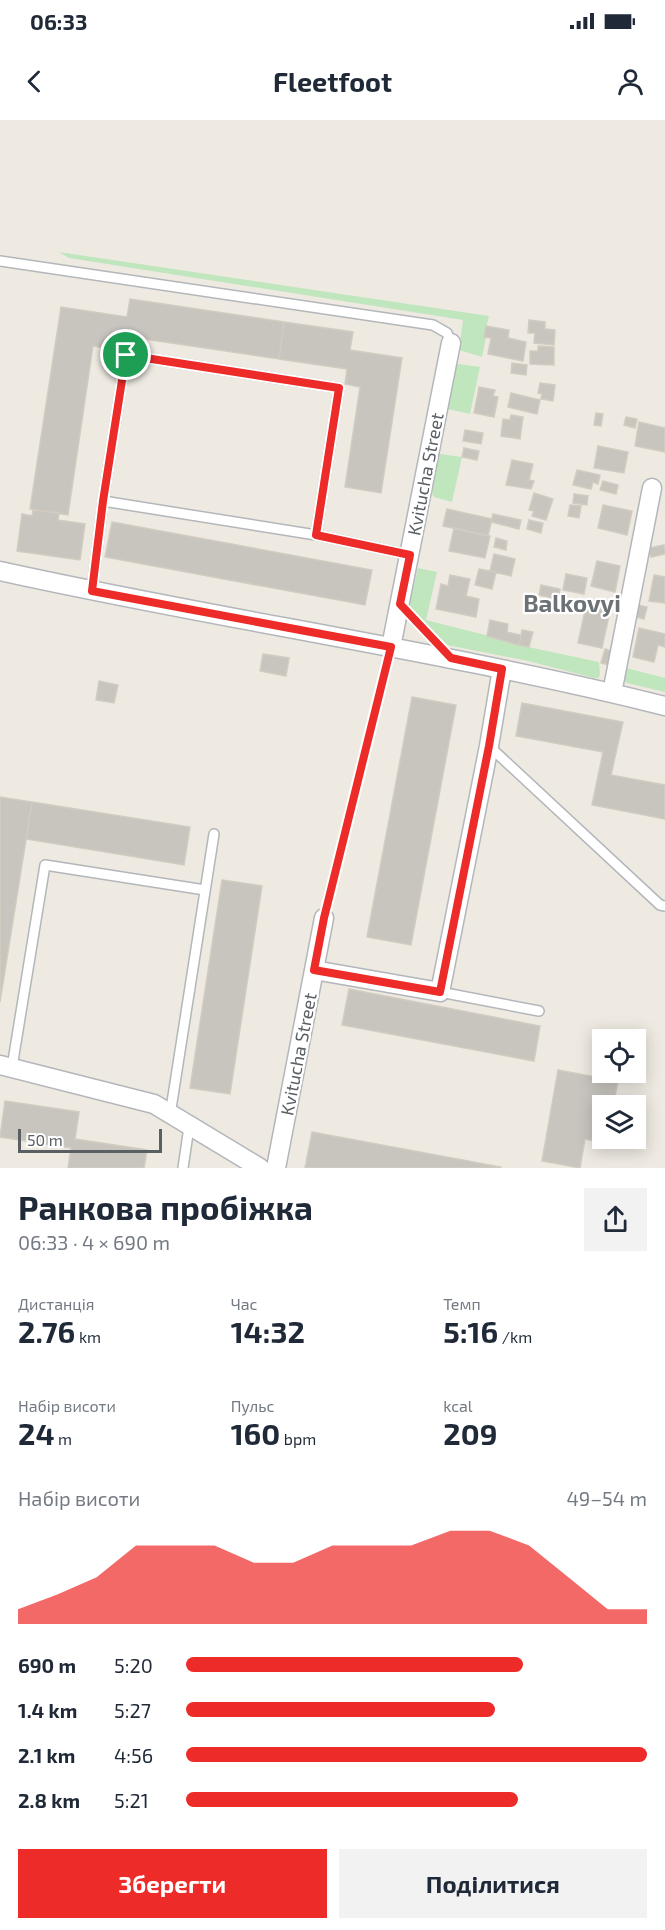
<!DOCTYPE html>
<html lang="uk">
<head>
<meta charset="utf-8">
<style>
  body { margin:0; font-family:"Exo 2",sans-serif; background:#f2f2f3; color:#1f2937; height:100vh; display:flex; flex-direction:column; font-size:22px; white-space:nowrap }
  * { box-sizing:border-box; margin:0 }
  p { font-size:20px; color:#747a83 }
  .icon { flex:none; width:33px; height:33px; fill:none; stroke:currentColor; stroke-width:2; stroke-linecap:round; stroke-linejoin:round }
  .map { position:relative; height:1048px; overflow:hidden }
  .details { display:flex; flex-direction:column; background:#fff; flex:1 }
  .details>* { flex:none }
  .fabs { position:absolute; left:592px; top:909px; display:grid; gap:12px }
  .fabs a { display:grid; place-items:center; width:54px; height:54px; border-radius:0px; background:#fff; box-shadow:0 3px 15px #0003; font-size:30px }
  .scale { position:absolute; left:18px; bottom:15px; width:144px; box-sizing:border-box; padding-left:6px; border:3px solid #5a5f63; border-top:0; font-size:16px; line-height:21px; white-space:nowrap; color:#5a5f63; -webkit-text-stroke:4px #fff; paint-order:stroke }
  .pin { position:absolute; display:grid; place-items:center; width:51px; height:51px; color:#fff; margin:-26px; border:3px solid #fff; border-radius:50%; box-shadow:0 2px 6px #0007 }
  .round { display:grid; place-items:center; flex:none; width:63px; height:63px; border-radius:0px; background:#f2f2f3 }
  .head { display:flex; align-items:center; justify-content:space-between; height:102px; padding:0 18px }
  h1 { font-size:33px; font-weight:700; line-height:45px }
  .figures { display:grid; grid-template-columns:repeat(3,1fr); gap:9px; height:102px; padding:6px 18px }
  .figures div { display:grid; align-content:center }
  .figures b { font-size:30px; font-weight:700 }
  .figures small { font-size:16px; font-weight:400 }
  .figures p { font-size:16px }
  .chart { height:168px; padding:12px 18px }
  .chart p { display:flex; justify-content:space-between }
  .chart svg { width:100%; height:108px; margin-top:6px; fill:#ed2b29; opacity:.7 }
  .cta { display:flex; gap:12px; margin-top:auto; padding:12px 18px }
  .cta a { flex:1; height:69px; border-radius:0px; background:#ed2b29; color:#fff; font-size:24px; font-weight:700; line-height:69px; text-align:center }
  .cta a+a { background:#f2f2f3; color:#1f2937 }
  ul { padding:0 18px; list-style:none; font-size:20px }
  li { display:grid; grid-template-columns:96px 72px 1fr; align-items:center; height:45px }
  li i { height:15px; border-radius:8px; background:#ed2b29 }
  .status { display:flex; justify-content:space-between; align-items:center; height:42px; padding:0 30px; background:#fff; direction:ltr }
  .status svg { height:16px; fill:currentColor }
  header { display:flex; justify-content:space-between; align-items:center; height:78px; padding:0 18px; background:#fff; font-size:27px; font-weight:700 }
  .map>svg:first-child { display:block }
  .green { fill:#c0e6be }
  .building { fill:#c8c5bf; stroke:#d2ccc0; stroke-width:1.5 }
  .lines { fill:none; stroke-linecap:round; stroke-linejoin:round }
  .lane-casing { stroke:#b3b6ba; stroke-width:12 }
  .street-casing { stroke:#b3b6ba; stroke-width:21 }
  .path { stroke:#96c7a1; stroke-width:4; stroke-dasharray:6 3; stroke-linecap:butt }
  .lane { stroke:#fff; stroke-width:9 }
  .street { stroke:#fff; stroke-width:18 }
  .route-casing { stroke:#fff; stroke-width:12 }
  .route { stroke:#ed2b29; stroke-width:8 }
  .labels { text-anchor:middle; dominant-baseline:central; stroke-width:4.5; stroke-linejoin:round; paint-order:stroke }
  .street-label { font-size:18px; fill:#5a5f63; stroke:#fff }
  .district-label { font-size:24px; font-weight:bold; fill:#6b7175; stroke:#fff }
</style>
</head>
<body>
<div class="status"><b>06:33</b><svg viewBox="0 0 49 12"><path d="M0 12V9h3v3zM5 12V6h3v6zM10 12V3h3v9zM15 12V0h3v12zM26 1h20v11H26zM47 4h2v5h-2z"/></svg></div>
<header><svg class="icon" aria-label="back" viewBox="0 0 24 24"><path d="M15 5l-7 7 7 7"/></svg>Fleetfoot<svg class="icon" aria-label="person" viewBox="0 0 24 24"><circle cx="12" cy="8" r="4"/><path d="M4 21q1-7 8-7t8 7"/></svg></header>
<div class="map">
<svg width="665" height="1048" viewBox="0 0 665 1048">
  <rect width="100%" height="100%" fill="#eeeae2"/>
  <!-- green -->
  <path class="green" d="M59 132 489 196 484 217H486L482 237 459 230 463 200 69 138Z
    M458 244 480 247 470 294 448 289 447 285 455 245Z
    M440 334 462 337 452 382 434 377 431 371 438 336Z
    M418 448 437 452 426 500 505 520V522L599 542 600 555 598 558H594L528 541 447 525 409 486Z
    M625 545 626 548 665 558V572L627 563 623 559Z"/>
  <!-- building -->
  <path class="building" d="M130 179 284 202 279 239 124 216 122 231 93 226 68 395 30 389 61 187 127 197Z
    M529 200 545 202V209L555 210 554 225 534 223 535 213H528Z
    M284 202 353 212 350 230 402 238 381 373 345 367 360 267 345 264 347 249 279 239Z
    M486 206 509 210 508 218 526 222 523 241 488 234 491 218 484 217Z
    M538 226 554 227V245L530 244V231H538Z
    M512 243 527 245 526 255 511 253Z
    M540 263 555 265 553 281 541 279 542 274 538 273Z
    M479 267 495 270 493 276 498 277 494 297 474 293Z
    M511 273 540 280 537 294 508 287Z
    M596 293 603 294 601 306 594 305Z
    M511 295 523 297 520 319 501 316 503 299 510 300Z
    M626 297 637 299 635 308 624 305Z
    M639 302 665 308V332L635 326Z
    M465 310 483 313 481 324 463 321Z
    M598 326 628 332 624 353 594 348Z
    M464 328 479 331 477 340 462 337Z
    M512 340 533 344 529 360 534 361 531 369 506 365Z
    M577 350 600 355 598 364 593 362 591 369 573 365Z
    M603 361 618 365 616 374 600 370Z
    M534 373 553 379 546 400 532 396 534 391 529 390Z
    M574 374 588 376 587 385 573 383Z
    M570 385 581 386 579 398 568 396Z
    M603 385 632 391 627 415 598 408Z
    M447 389 492 399 488 416 443 406Z
    M33 390 59 393 58 400 85 404 80 440 17 431 22 394 32 396Z
    M493 394 521 400 519 409 491 402Z
    M529 400 543 403 541 413 527 409Z
    M112 402 372 450 365 485 105 437Z
    M454 408 490 416 485 438 449 431Z
    M496 418 507 421 506 430 494 427Z
    M664 425 665 434 651 437 649 428Z
    M494 434 515 439 511 456 490 451Z
    M597 441 620 446 615 472 591 466Z
    M479 449 496 452 492 469 475 465Z
    M566 454 587 458 584 474 563 470Z
    M450 455 470 459 466 476 479 479 476 497 436 489 441 464 448 466Z
    M654 455 665 457V483L649 481Z
    M541 465 560 469 559 475 555 474 554 479 539 475Z
    M638 485 647 487 644 499 636 497Z
    M586 486 610 491 602 528 578 523Z
    M490 500 508 504 507 512 521 515 519 525 487 516Z
    M639 508 665 514V527L658 525 654 542 633 537Z
    M522 510 533 512 529 527 519 525Z
    M605 529 612 531 609 545 601 543Z
    M263 534 289 538 286 556 260 551Z
    M99 561 118 565 114 583 96 580Z
    M412 577 456 585 411 825 367 817Z
    M522 583 623 602 611 655 665 665V699L592 685 603 632 516 616Z
    M0 677 32 682 0 882Z
    M32 682 190 707 184 745 26 719Z
    M222 760 262 766 230 974 190 968Z
    M349 869 540 906 534 941 342 905Z
    M558 950 618 961 613 986H603V1018H607V1023L585 1019 580 1048 542 1041Z
    M5 981 79 992 75 1019 147 1030 144 1048H68L71 1028 0 1017Z
    M312 1012 501 1047V1048H305Z"/>
  <g class="lines">
    <!-- lane casing -->
    <g class="lane-casing">
      <path id="lane" d="M0 141 433 205 447 213 451 223
        M103 381 316 415 410 435
        M92 471 103 381 126 235 339 268 316 415
        M489 626 660 785 665 786
        M440 872 539 891
        M12 947 45 745 205 770
        M170 995 214 714
        M183 1048 189 1007"/>
    </g>
    <!-- street casing -->
    <g class="street-casing">
      <path id="street" d="M0 451C221 500 445 531 665 586
        M391 527 451 223
        M612 573 652 368
        M314 850 440 872 489 626 502 549
        M0 945 154 984 260 1048
        M276 1048 324 798"/>
    </g>
    <!-- path -->
    <path class="path" d="M415 500 430 516
      M328 783 387 543"/>
    <!-- lane -->
    <use href="#lane" class="lane"/>
    <!-- street -->
    <use href="#street" class="street"/>
  </g>
  <g class="lines">
    <!-- route casing -->
    <g class="route-casing">
      <path id="route" d="M126 235 339 268 316 415 410 435 400 484 451 538 502 549 489 626 440 872 314 850 324 798 391 527 92 471 103 381Z"/>
    </g>
    <!-- route -->
    <use href="#route" class="route"/>
  </g>
  <g class="labels">
    <!-- street labels -->
    <g class="street-label">
      <text transform="translate(425 354) rotate(-79)">Kvitucha Street</text>
      <text transform="translate(298 934) rotate(-79)">Kvitucha Street</text>
    </g>
    <!-- district labels -->
    <g class="district-label">
      <text x="572" y="482">Balkovyi</text>
    </g>
  </g>
</svg>
<div class="fabs">
<a><svg class="icon" aria-label="locate" viewBox="0 0 24 24"><circle cx="12" cy="12" r="6"/><path d="M12 2v4M12 18v4M2 12h4M18 12h4"/></svg></a>
<a><svg class="icon" aria-label="layers" viewBox="0 0 24 24"><path d="M12 4l9 5-9 5-9-5zM3 14l9 5 9-5"/></svg></a>
</div>
<div class="scale">50 m</div>
<div class="pin" style="left:126px;top:235px;background:#1e9e55"><svg class="icon" aria-label="arrive" viewBox="0 0 24 24"><path d="M6 21V4h12l-3 4 3 4H6"/></svg></div>
</div>
<section class="details">
<div class="head"><div><h1>Ранкова пробіжка</h1><p>06:33 · 4 × 690 m</p></div><a class="round"><svg class="icon" aria-label="share" viewBox="0 0 24 24"><path d="M12 15V3M7 8l5-5 5 5M5 13v7h14v-7"/></svg></a></div>
<div class="figures">
<div><p>Дистанція</p><b>2.76<small> km</small></b></div>
<div><p>Час</p><b>14:32</b></div>
<div><p>Темп</p><b>5:16<small> /km</small></b></div>
</div>
<div class="figures">
<div><p>Набір висоти</p><b>24<small> m</small></b></div>
<div><p>Пульс</p><b>160<small> bpm</small></b></div>
<div><p>kcal</p><b>209</b></div>
</div>
<div class="chart"><p><span>Набір висоти</span>49–54 m</p>
<svg viewBox="0 0 160 44" preserveAspectRatio="none"><path d="M0 44V38L10 32L20 25L30 12L40 12L50 12L60 19L70 19L80 12L90 12L100 12L110 6L120 6L130 12L140 25L150 38L160 38V44z"/></svg>
</div>
<ul>
<li><b>690 m</b>5:20<i style="width:73%"></i></li>
<li><b>1.4 km</b>5:27<i style="width:67%"></i></li>
<li><b>2.1 km</b>4:56<i style="width:100%"></i></li>
<li><b>2.8 km</b>5:21<i style="width:72%"></i></li>
</ul>
<div class="cta"><a>Зберегти</a><a>Поділитися</a></div>
</section>
</body>
</html>
